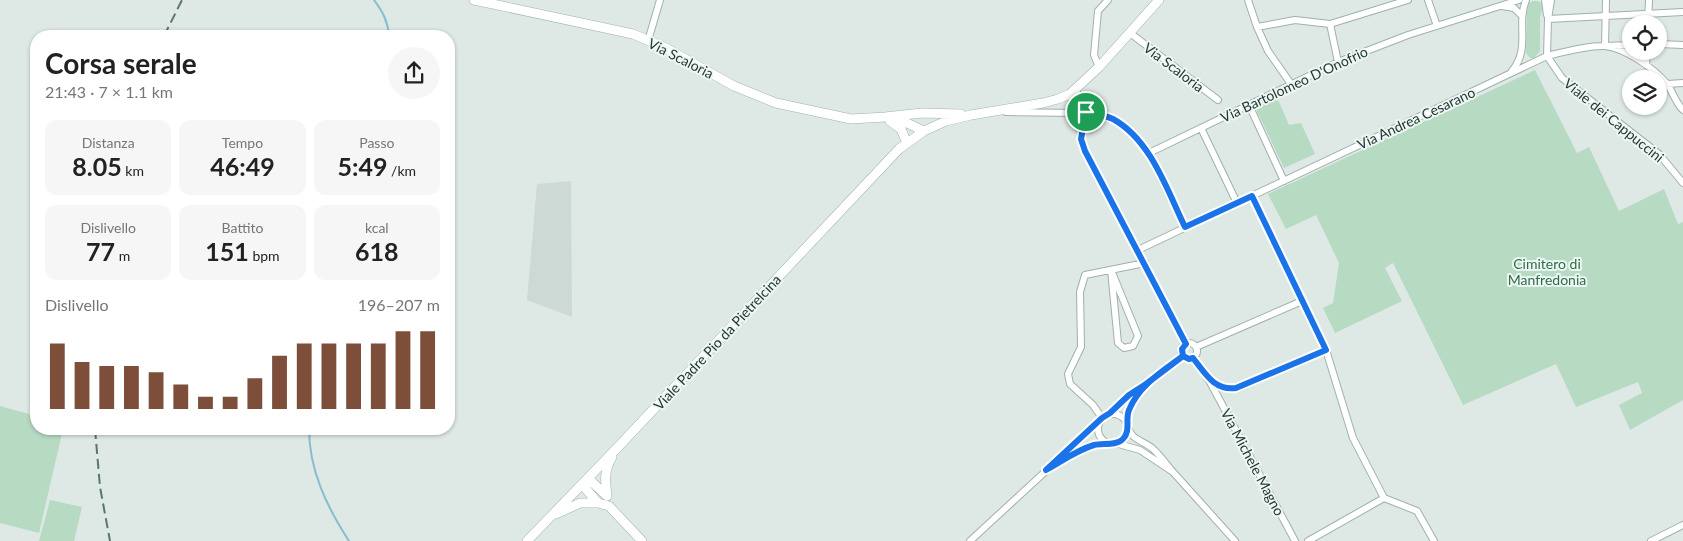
<!DOCTYPE html>
<html lang="it">
<head>
<meta charset="utf-8">
<style>
  body { margin:0; font-family:Lato,sans-serif; background:#f6f6f6; color:#222; height:100vh; display:flex; flex-direction:column; font-size:19px; white-space:nowrap }
  * { box-sizing:border-box; margin:0 }
  p { font-size:16px; color:#767676 }
  .icon { flex:none; width:28px; height:28px; fill:none; stroke:currentColor; stroke-width:2; stroke-linecap:round; stroke-linejoin:round }
  .map { position:relative; flex:1; overflow:hidden }
  .sheet { position:absolute; left:30px; top:30px; width:425px; height:405px; display:flex; flex-direction:column; background:#fff; border-radius:20px; box-shadow:0 1px 4px #0004 }
  .sheet>* { flex:none }
  .buttons { position:absolute; left:1622px; top:15px; display:grid; gap:10px }
  .buttons a { display:grid; place-items:center; width:45px; height:45px; border-radius:50%; background:#fff; box-shadow:0 1px 4px #0004; font-size:25px }
  .pin { position:absolute; display:grid; place-items:center; width:42px; height:42px; color:#fff; margin:-21px; border:2px solid #fff; border-radius:50%; box-shadow:0 1px 5px #0007 }
  .round { display:grid; place-items:center; flex:none; width:52px; height:52px; border-radius:26px; background:#f6f6f6 }
  .overview { display:flex; align-items:center; justify-content:space-between; height:85px; padding:0 15px }
  h1 { font-size:28px; font-weight:700; line-height:38px }
  .metrics { display:grid; grid-template-columns:repeat(3,1fr); gap:8px; height:85px; padding:5px 15px }
  .metrics div { display:grid; align-content:center; border-radius:12px; background:#f6f6f6; text-align:center }
  .metrics b { font-size:25px; font-weight:700 }
  .metrics small { font-size:14px; font-weight:400 }
  .metrics p { font-size:14px }
  .chart { height:140px; padding:10px 15px }
  .chart p { display:flex; justify-content:space-between }
  .chart svg { width:100%; height:90px; margin-top:5px; stroke:#7d4f3b; stroke-width:6 }
  .map>svg:first-child { display:block }
  .built { fill:#ccd9d4 }
  .green { fill:#b7dac3 }
  .lines { fill:none; stroke-linecap:round; stroke-linejoin:round }
  .stream { stroke:#87bdcd; stroke-width:2 }
  .street-casing { stroke:#a1b0ac; stroke-width:8 }
  .secondary-casing { stroke:#9eb4ae; stroke-width:10 }
  .street { stroke:#fff; stroke-width:6 }
  .secondary { stroke:#fff; stroke-width:9 }
  .rail { stroke:#5a746f; stroke-width:2; stroke-dasharray:10 5; stroke-linecap:butt }
  .route-casing { stroke:#fff; stroke-width:10 }
  .route { stroke:#1a73e8; stroke-width:6 }
  .labels { text-anchor:middle; dominant-baseline:central; stroke-width:4; stroke-linejoin:round; paint-order:stroke }
  .street-label { font-size:14px; fill:#203833; stroke:#eef6f3 }
  .park-label { font-size:14px; fill:#2c6d4a; stroke:#eef6f3 }
</style>
</head>
<body>
<div class="map">
<svg width="1683" height="541" viewBox="0 0 1683 541">
  <rect width="100%" height="100%" fill="#dee9e5"/>
  <!-- built -->
  <path class="built" d="M571 181 572 317 527 300 537 184Z"/>
  <!-- green -->
  <path class="green" d="M1533 1H1538L1541 3 1543 8 1540 17V51L1534 58H1530L1526 53 1527 12 1529 3Z
    M1535 70 1577 153 1589 147 1619 211 1664 189 1678 224 1683 222V400L1630 430 1619 405 1642 393 1638 382 1576 407 1556 364 1463 405 1393 263 1385 268 1402 301 1335 333 1323 308 1333 303 1339 263 1316 215 1286 229 1268 194Z
    M1277 97 1289 125 1301 123 1315 154 1284 168 1255 107Z
    M0 406 36 416V429H63L39 533 0 523Z
    M50 500 82 507 74 541H39Z"/>
  <g class="lines">
    <!-- stream -->
    <path class="stream" d="M374 0C383 12 388 22 389 36
      M309 429C309 470 327 507 349 541"/>
    <!-- street casing -->
    <g class="street-casing">
      <path id="street" d="M1248 0 1257 27 1268 51 1291 84
        M1428 0 1437 26
        M1545 0 1547 15
        M1606 0 1605 46 1631 45
        M1502 6 1514 8 1522 16
        M1548 19 1683 12
        M1330 24 1338 62
        M1648 24 1649 0
        M1257 27 1295 20 1330 24 1408 0
        M1130 33 1218 100
        M648 41 660 0
        M1659 44 1683 45
        M1547 56 1562 78 1659 154 1683 183
        M1547 56 1548 19 1551 0
        M1646 65 1647 51
        M1099 67 1094 55 1098 11 1108 0
        M1512 71C1531 48 1516 25 1526 0
        M1667 84 1683 83
        M1076 90 1086 113
        M1070 94 1073 104 1077 109 1111 118 1132 132 1149 153 1185 227
        M1249 105 1284 181
        M1006 112 1081 113
        M1086 113 1081 139 1085 151 1186 344
        M1201 128 1237 203
        M1149 153 1338 62 1408 35 1519 0
        M1252 196 1326 350 1353 438 1384 498
        M1138 250 1547 56C1563 52 1589 45 1605 46 1625 48 1654 68 1667 84 1673 92 1675 102 1683 110
        M1111 270 1138 336 1133 346 1124 348 1118 343Z
        M1181 351a8 8 0 1 1 16 0a8 8 0 1 1-16 0Z
        M1196 347 1302 301
        M1193 358 1210 382 1295 541
        M1211 382 1224 388 1236 389 1326 350
        M1146 384 1183 356
        M1098 429a15 15 0 1 1 30 0a15 15 0 1 1-30 0Z
        M1108 415 1129 395 1146 384C1137 397 1117 419 1133 436 1138 441 1146 443 1152 448 1160 455 1166 464 1173 472L1140 450 1115 443
        M1111 443C1087 443 1066 458 1047 470L1102 418 1093 405 1070 384 1068 374 1081 347 1080 292 1085 275 1145 263
        M1173 472 1235 541
        M970 541 1047 470
        M1308 541 1384 498 1417 511 1434 541
        M1651 541 1683 525"/>
    </g>
    <!-- secondary casing -->
    <g class="secondary-casing">
      <path id="secondary" d="M474 0 633 34 666 48 734 86 776 103 851 119 885 117 922 113 961 114
        M890 119 907 123 924 131
        M890 121 901 129 907 143
        M586 480V489L598 503 609 506 642 541
        M586 480 593 483 607 496
        M607 495C605 481 604 470 612 457
        M556 514 580 503H598
        M527 541 618 447 899 149 924 131 946 121 971 115 1043 103 1058 99 1070 94 1099 67 1159 0"/>
    </g>
    <!-- street -->
    <use href="#street" class="street"/>
    <!-- secondary -->
    <use href="#secondary" class="secondary"/>
    <!-- rail -->
    <path class="rail" d="M164 36 182 0
      M95 429 100 487 110 541"/>
  </g>
  <g class="lines">
    <!-- route casing -->
    <g class="route-casing">
      <path id="route" d="M1086 112 1081 139 1085 151 1186 344 1182 349 1183 356C1163 371 1139 385 1129 410 1125 419 1131 431 1123 439 1116 446 1103 443 1094 445 1077 450 1062 461 1046 470L1102 418 1110 413 1129 395 1146 384 1183 356 1189 359 1193 358C1205 373 1214 391 1236 388L1326 350 1252 196 1185 227C1167 190 1151 140 1113 119 1105 115 1095 114 1086 112"/>
    </g>
    <!-- route -->
    <use href="#route" class="route"/>
  </g>
  <g class="labels">
    <!-- street labels -->
    <g class="street-label">
      <text transform="translate(681 58) rotate(27)">Via Scaloria</text>
      <text transform="translate(1174 67) rotate(37)">Via Scaloria</text>
      <text transform="translate(1294 84) rotate(-25)">Via Bartolomeo D'Onofrio</text>
      <text transform="translate(1416 118) rotate(-25)">Via Andrea Cesarano</text>
      <text transform="translate(1614 120) rotate(39)">Viale dei Cappuccini</text>
      <text transform="translate(717 342) rotate(-47)">Viale Padre Pio da Pietrelcina</text>
      <text transform="translate(1253 462) rotate(62)">Via Michele Magno</text>
    </g>
    <!-- park labels -->
    <g class="park-label">
      <text x="1547" y="263">Cimitero di<tspan x="1547" dy="16">Manfredonia</tspan></text>
    </g>
  </g>
</svg>
<div class="buttons">
<a><svg class="icon" aria-label="locate" viewBox="0 0 24 24"><circle cx="12" cy="12" r="6"/><path d="M12 2v4M12 18v4M2 12h4M18 12h4"/></svg></a>
<a><svg class="icon" aria-label="layers" viewBox="0 0 24 24"><path d="M12 4l9 5-9 5-9-5zM3 14l9 5 9-5"/></svg></a>
</div>
<div class="pin" style="left:1086px;top:112px;background:#1e9e55"><svg class="icon" aria-label="arrive" viewBox="0 0 24 24"><path d="M6 21V4h12l-3 4 3 4H6"/></svg></div>
<section class="sheet">
<div class="overview"><div><h1>Corsa serale</h1><p>21:43 · 7 × 1.1 km</p></div><a class="round"><svg class="icon" aria-label="share" viewBox="0 0 24 24"><path d="M12 15V3M7 8l5-5 5 5M5 13v7h14v-7"/></svg></a></div>
<div class="metrics">
<div><p>Distanza</p><b>8.05<small> km</small></b></div>
<div><p>Tempo</p><b>46:49</b></div>
<div><p>Passo</p><b>5:49<small> /km</small></b></div>
</div>
<div class="metrics">
<div><p>Dislivello</p><b>77<small> m</small></b></div>
<div><p>Battito</p><b>151<small> bpm</small></b></div>
<div><p>kcal</p><b>618</b></div>
</div>
<div class="chart"><p><span>Dislivello</span>196–207 m</p>
<svg viewBox="0 0 160 44" preserveAspectRatio="none"><path d="M5 44V12M15 44V21M25 44V23M35 44V23M45 44V26M55 44V32M65 44V38M75 44V38M85 44V29M95 44V18M105 44V12M115 44V12M125 44V12M135 44V12M145 44V6M155 44V6"/></svg>
</div>
</section>
</div>
</body>
</html>
